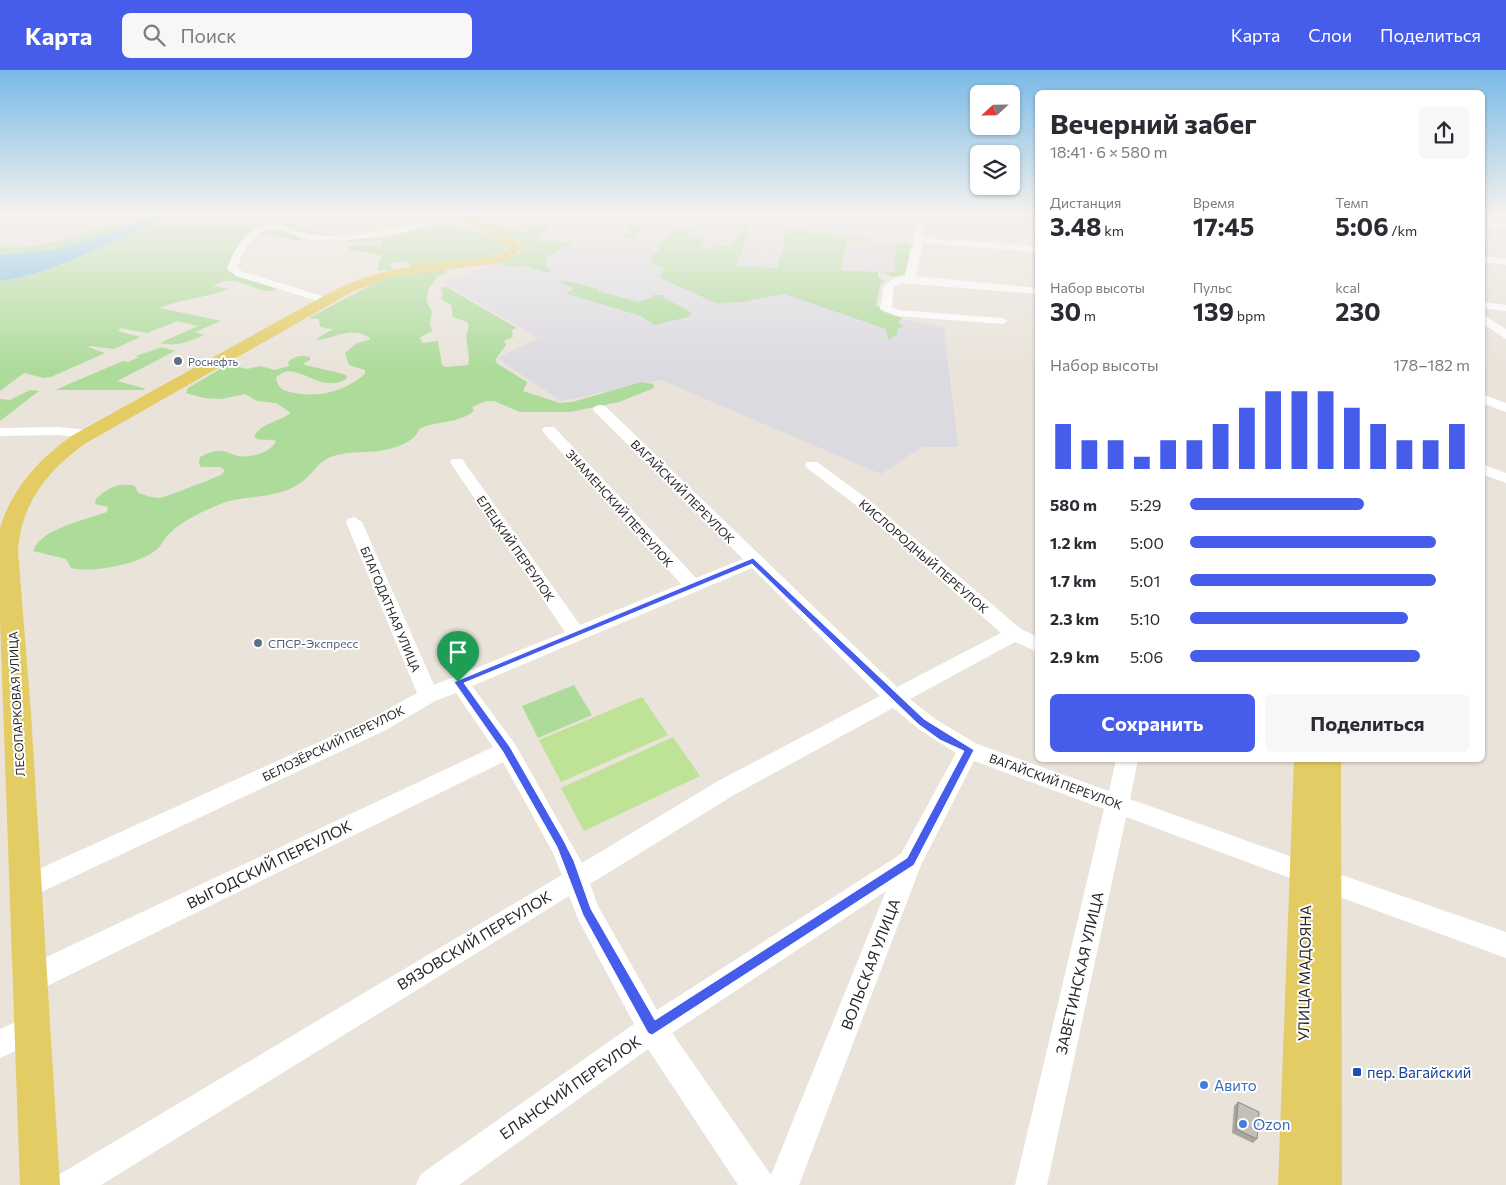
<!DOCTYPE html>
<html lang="ru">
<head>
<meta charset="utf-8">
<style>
  body { margin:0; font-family:Commissioner,sans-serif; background:#f7f7f7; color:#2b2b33; height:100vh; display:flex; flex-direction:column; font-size:19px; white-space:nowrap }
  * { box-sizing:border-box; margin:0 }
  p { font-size:16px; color:#7c7c81 }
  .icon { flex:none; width:28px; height:28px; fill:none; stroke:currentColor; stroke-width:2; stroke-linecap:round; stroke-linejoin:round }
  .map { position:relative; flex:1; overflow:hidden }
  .drawer { position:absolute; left:1035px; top:20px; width:450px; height:672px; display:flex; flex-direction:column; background:#fff; border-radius:8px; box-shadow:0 1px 4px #0004 }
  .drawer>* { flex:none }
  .needle { width:32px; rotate:248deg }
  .buttons { position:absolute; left:970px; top:15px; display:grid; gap:10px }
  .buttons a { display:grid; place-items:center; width:50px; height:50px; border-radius:8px; background:#fff; box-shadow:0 1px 4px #0004; font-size:25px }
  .pin { position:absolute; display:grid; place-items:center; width:42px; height:42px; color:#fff; margin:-51px -21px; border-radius:50% 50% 50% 0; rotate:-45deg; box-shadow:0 0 5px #0007 }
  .pin .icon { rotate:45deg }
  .round { display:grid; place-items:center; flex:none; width:52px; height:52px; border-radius:8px; background:#f7f7f7 }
  .overview { display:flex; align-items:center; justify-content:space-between; height:85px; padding:0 15px }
  h1 { font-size:28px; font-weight:700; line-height:38px }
  .figures { display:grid; grid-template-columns:repeat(3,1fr); gap:8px; height:85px; padding:5px 15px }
  .figures div { display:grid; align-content:center }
  .figures b { font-size:25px; font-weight:700 }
  .figures small { font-size:14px; font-weight:400 }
  .figures p { font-size:14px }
  .chart { height:140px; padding:10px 15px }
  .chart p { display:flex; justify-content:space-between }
  .chart svg { width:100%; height:90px; margin-top:5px; stroke:#465cea; stroke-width:6 }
  .button { display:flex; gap:10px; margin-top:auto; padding:10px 15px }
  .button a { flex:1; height:58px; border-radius:8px; background:#465cea; color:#fff; font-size:20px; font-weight:700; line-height:58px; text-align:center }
  .button a+a { background:#f7f7f7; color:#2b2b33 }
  ul { padding:0 15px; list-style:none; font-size:16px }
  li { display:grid; grid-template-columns:80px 60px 1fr; align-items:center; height:38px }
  li i { height:12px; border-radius:6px; background:#465cea }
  header { display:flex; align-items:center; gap:30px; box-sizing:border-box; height:70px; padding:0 25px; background:#465cea; color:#fff }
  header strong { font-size:24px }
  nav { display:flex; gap:28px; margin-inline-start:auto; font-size:18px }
  .search { width:350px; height:45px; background:#f7f7f7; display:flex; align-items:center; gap:12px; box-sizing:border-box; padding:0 18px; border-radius:8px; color:#7c7c81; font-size:19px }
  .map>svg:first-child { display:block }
  .industrial { fill:#dcdae1 }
  .green { fill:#addb9a; fill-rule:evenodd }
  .pitch { fill:#bee296 }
  .water { fill:#74c0e3 }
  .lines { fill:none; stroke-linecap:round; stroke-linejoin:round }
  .minor { fill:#fff; fill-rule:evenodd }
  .major { fill:#e4cc64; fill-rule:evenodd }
  .wall { fill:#a9a59f }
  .building { fill:#c4c0b9; stroke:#898682 }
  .route { fill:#465cea; stroke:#fff; fill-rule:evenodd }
  .service-dot { fill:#5c6f8a; stroke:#fff; stroke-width:2 }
  .transit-dot { fill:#1a4fb4; stroke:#fff; stroke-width:2 }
  .shop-dot { fill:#3f7fe0; stroke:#fff; stroke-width:2 }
  .labels { text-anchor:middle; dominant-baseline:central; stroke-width:4; stroke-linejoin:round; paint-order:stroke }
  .far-service-label { font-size:11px; fill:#4e5e75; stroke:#fff; text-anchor:start }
  .street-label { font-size:12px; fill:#272727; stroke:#fff }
  .service-label { font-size:12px; fill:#4e5e75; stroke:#fff; text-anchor:start }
  .near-street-label { font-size:15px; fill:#272727; stroke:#fff }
  .near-transit-label { font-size:15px; fill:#164399; stroke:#fff; text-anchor:start }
  .near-shop-label { font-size:15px; fill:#366cbe; stroke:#fff; text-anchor:start }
</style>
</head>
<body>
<header>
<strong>Карта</strong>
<div class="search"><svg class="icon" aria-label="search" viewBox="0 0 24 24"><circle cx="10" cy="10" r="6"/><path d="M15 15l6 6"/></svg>Поиск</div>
<nav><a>Карта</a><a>Слои</a><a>Поделиться</a></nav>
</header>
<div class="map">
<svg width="1506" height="1115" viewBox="0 0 1506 1115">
  <rect width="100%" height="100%" fill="#e9e3da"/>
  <!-- industrial -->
  <path class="industrial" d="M0 145H116L123 150 40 174 13 178 0 177Z
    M555 145H863L853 161 873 164 870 172 896 173 894 203H878L873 230 876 240 901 249 944 257 958 377H922L881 404 661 310 561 331 497 288 539 268 442 212 518 185 522 179 539 171Z"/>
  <!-- green -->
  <path class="green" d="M116 145H159L59 179 0 185V177C41 181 84 162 123 150Z
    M169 145H287C305 177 382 162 411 154 418 152 425 146 433 145 443 144 449 146 458 151L454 153 462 157 467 156 502 173 505 178C495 195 433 196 412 198L406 191 390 193 392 200 378 201 379 191 383 186 367 182 349 180 348 176 381 175 383 170 398 166 375 171 352 172 331 168 296 170 260 163 256 161 230 200 280 218C257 230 239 199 213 216L229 219C207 228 183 228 160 238L221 251 195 262 204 265C189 272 175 277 160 273L198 256 178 251 147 263 121 258 118 261 140 267 114 279 90 276 88 277 105 283 51 307 44 308 24 303 0 321V211C61 203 114 170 169 145Z
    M463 145H501L500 147H503L555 145 539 171 575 172 545 188 548 191 545 196 552 201C541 205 534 196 523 196 516 197 513 197 506 196L502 191 521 182 520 173ZM529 148 543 149 535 153 538 155 522 154 524 157 531 158C521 164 511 160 502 155Z
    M642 145H657L633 169 623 168 629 159 626 155 636 151Z
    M751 150 761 155 748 156 750 157 736 196 777 198 787 159 870 169V172L847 171 841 200 878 202V207L885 211 880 216 876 235 884 242 902 248 898 252 904 257 897 259V264L888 270 886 259 784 224 742 232 716 233 662 209 660 206 664 199 651 192 652 186 661 179 657 175 678 157 693 158 694 160 688 165 705 169 700 177 713 178 715 175 732 176 744 156 722 154Z
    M896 173 911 174 905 204 893 207 882 202 894 203Z
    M443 200 450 202 438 206 429 218 426 230 432 242 430 254 432 261 419 268 423 273 438 271 442 295 445 297 468 295 469 289 466 266 469 256 467 252 453 247 451 235 441 229 443 224 441 219 445 216 517 258 512 260 513 267 504 271 506 275 495 290 498 294 527 312 523 321 560 333 572 332 642 312 653 314 654 318 619 332 570 342H520L494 331H486L472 337 474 341C459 353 440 351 423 357 418 359 419 361 416 365 411 371 400 376 393 378 375 384 355 380 337 385 316 390 315 404 299 414 275 430 243 424 218 435 201 442 182 451 169 464 162 471 161 478 152 483 133 495 93 503 71 498L66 489 33 481C41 458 86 450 107 442L108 437 95 434 96 429C107 418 119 412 135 416L138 423C144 424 151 428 158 428 162 429 214 408 221 405L225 400 220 397H201L199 393 200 387C206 384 212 381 219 381 225 380 232 385 238 386 250 388 271 383 276 371 268 368 261 372 254 367 260 353 279 352 291 343L276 333 257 331 245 324 221 329 204 328 186 323 188 318 220 299 231 295 247 299 261 296 274 300 289 296 288 292C294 286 302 285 310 287V290L304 293 305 295 343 304 347 306 346 309C319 326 294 286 276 308 279 320 284 321 295 323 321 328 345 321 365 304V300L349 295 345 283 357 273 369 270 370 268C353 256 337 267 319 270L316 269 333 259 320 257 319 249 309 248 384 208 413 202Z
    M568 211 598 219V221L639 232 653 227V225H663L661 226 692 243 688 247 654 255 641 246 567 224 574 218 557 212Z
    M162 277 175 281 117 311 143 318 145 319 143 320H55L123 291 128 292 139 287 136 286Z
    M30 320 39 321 0 351V329L10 330Z
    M574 615 592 645 538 668 522 636Z"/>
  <!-- pitch -->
  <path class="pitch" d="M642 627 668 665 561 712 539 670Z
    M673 667 700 706 584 761 561 718Z"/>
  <!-- water -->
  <path class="water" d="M159 145H169C113 169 61 203 0 211V185L59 179Z"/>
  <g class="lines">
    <!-- minor -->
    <path class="minor" d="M436 145H448C425 166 338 174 307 169 294 167 280 156 267 160 252 165 241 184 237 198L244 202 332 229V233H324L236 206 227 199C232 182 246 159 265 154 281 151 294 162 309 164 353 169 396 161 436 145Z
      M914 145H922L924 168 1038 176V182L923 173 916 206 1038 218V224L901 213 894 217 892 237 899 240 1002 248 1008 251 1002 254 897 246 880 239 884 216 894 208 905 206 914 170Z
      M1482 150 1506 153V159L1482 156Z
      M1482 186 1506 189V195L1482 192Z
      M1482 232 1506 235V241L1482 238Z
      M1482 244 1506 259V269L1482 253Z
      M1482 324 1506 333V342L1482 333Z
      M600 335 605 336 897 617 1001 563 857 436 807 398 805 395 807 392H817L869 430 1021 559 1038 567V582L1015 572 910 629 935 649 977 674 1109 721 1116 690H1138L1130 729 1315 795 1318 801 1324 799 1506 862V888L1315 818 1312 812 1306 814 1126 747 1047 1115H1015L1104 739 974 691 921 795 799 1115H738L648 979 459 1115H416L421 1104 634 954 578 849 569 826 101 1115H55L60 1104 562 805 552 781 503 692 41 919 31 922 21 919 17 909 21 899 493 677 456 623 435 631 386 660 35 825 26 828 17 825 13 817 17 809 372 648 417 623 346 452 348 449 354 447 362 452 434 615 565 562 450 392 452 389H462L580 555 681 514 544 363 542 360 544 357H554L696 508 743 489 595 342 593 339 595 336ZM752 498 880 626 718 711 582 793 515 674 472 616ZM893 638 920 660 956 683 901 784 657 940 598 836 590 814 734 725ZM886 821 771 1105 672 963Z
      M58 357 88 360 95 364 88 368 58 365 0 366V358Z
      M1482 394 1506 403V413L1482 404Z
      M33 944 43 948 47 958 43 968 0 988V959Z"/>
    <!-- major -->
    <path class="major" d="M452 145H466L515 170 521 178 514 187 499 193 390 207 352 222 86 373C48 400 21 433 18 481L31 643 60 1115H20L0 551V458C12 418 40 388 73 365L329 223C384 194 432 194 493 187L509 178Z
      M1026 145H1038V155L1034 154Z
      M1294 690H1341L1342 1115H1278Z"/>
  </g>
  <!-- wall -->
  <path class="wall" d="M1238 1032 1257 1069 1253 1073 1232 1063 1234 1036Z"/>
  <!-- building -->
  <path class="building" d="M1238 1032 1259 1042 1257 1069 1236 1059Z"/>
  <!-- sky -->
  <linearGradient id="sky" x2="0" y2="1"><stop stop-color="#79b9e6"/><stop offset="0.48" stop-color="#f5f2ee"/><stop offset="1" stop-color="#f5f2ee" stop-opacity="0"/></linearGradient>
  <rect width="1506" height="301" fill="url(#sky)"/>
  <!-- route -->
  <path class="route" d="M753 488 924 649 974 680 914 795 652 965 648 963 583 845 557 777 503 682 454 612ZM752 494 918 654 940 670 964 681 907 788 655 950 591 839 574 791 564 771 510 677 464 613Z"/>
  <!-- markers -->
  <g class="service-dot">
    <circle cx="178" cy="291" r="5"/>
    <circle cx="258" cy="573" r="5"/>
  </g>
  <rect class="transit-dot" x="1352" y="997" width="10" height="10" rx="2.5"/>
  <g class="shop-dot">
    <circle cx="1204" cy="1015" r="5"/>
    <circle cx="1243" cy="1054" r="5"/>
  </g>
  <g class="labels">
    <!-- far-service labels -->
    <g class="far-service-label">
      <text x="188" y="291">Роснефть</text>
    </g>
    <!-- street labels -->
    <g class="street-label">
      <text transform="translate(683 421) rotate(45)">ВАГАЙСКИЙ ПЕРЕУЛОК</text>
      <text transform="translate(620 438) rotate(48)">ЗНАМЕНСКИЙ ПЕРЕУЛОК</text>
      <text transform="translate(516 478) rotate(55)">ЕЛЕЦКИЙ ПЕРЕУЛОК</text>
      <text transform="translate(924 486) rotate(41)">КИСЛОРОДНЫЙ ПЕРЕУЛОК</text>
      <text transform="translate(391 539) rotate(67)">БЛАГОДАТНАЯ УЛИЦА</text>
      <text transform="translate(16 634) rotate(-93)">ЛЕСОПАРКОВАЯ УЛИЦА</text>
      <text transform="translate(333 673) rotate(-26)">БЕЛОЗЁРСКИЙ ПЕРЕУЛОК</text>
      <text transform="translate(1056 711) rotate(20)">ВАГАЙСКИЙ ПЕРЕУЛОК</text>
    </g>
    <!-- service labels -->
    <g class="service-label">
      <text x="268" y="573">СПСР-Экспресс</text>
    </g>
    <!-- near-street labels -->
    <g class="near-street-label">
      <text transform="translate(269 794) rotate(-26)">ВЫГОДСКИЙ ПЕРЕУЛОК</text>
      <text transform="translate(474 870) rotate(-31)">ВЯЗОВСКИЙ ПЕРЕУЛОК</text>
      <text transform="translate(870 894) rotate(-69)">ВОЛЬСКАЯ УЛИЦА</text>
      <text transform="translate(1079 903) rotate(-77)">ЗАВЕТИНСКАЯ УЛИЦА</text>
      <text transform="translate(1304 903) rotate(-89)">УЛИЦА МАДОЯНА</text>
      <text transform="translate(570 1017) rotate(-35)">ЕЛАНСКИЙ ПЕРЕУЛОК</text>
    </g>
    <!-- near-transit labels -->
    <g class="near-transit-label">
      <text x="1367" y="1002">пер. Вагайский</text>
    </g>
    <!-- near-shop labels -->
    <g class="near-shop-label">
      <text x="1214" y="1015">Авито</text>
      <text x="1253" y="1054">Ozon</text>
    </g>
  </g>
</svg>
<div class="buttons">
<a><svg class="needle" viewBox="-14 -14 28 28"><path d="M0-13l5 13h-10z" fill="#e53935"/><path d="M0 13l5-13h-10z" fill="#7c7c81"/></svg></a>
<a><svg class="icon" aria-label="layers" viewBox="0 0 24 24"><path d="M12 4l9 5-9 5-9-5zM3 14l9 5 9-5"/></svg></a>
</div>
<div class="pin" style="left:458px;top:612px;background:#1e9e55"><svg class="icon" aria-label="arrive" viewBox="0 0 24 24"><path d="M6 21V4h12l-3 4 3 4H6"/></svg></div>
<section class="drawer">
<div class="overview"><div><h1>Вечерний забег</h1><p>18:41 · 6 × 580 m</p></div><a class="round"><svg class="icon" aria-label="share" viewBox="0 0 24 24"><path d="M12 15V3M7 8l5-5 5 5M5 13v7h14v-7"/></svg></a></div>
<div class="figures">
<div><p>Дистанция</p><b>3.48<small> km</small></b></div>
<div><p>Время</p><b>17:45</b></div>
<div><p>Темп</p><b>5:06<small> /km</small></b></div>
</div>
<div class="figures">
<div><p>Набор высоты</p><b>30<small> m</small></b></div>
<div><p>Пульс</p><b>139<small> bpm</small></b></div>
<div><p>kcal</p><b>230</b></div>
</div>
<div class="chart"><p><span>Набор высоты</span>178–182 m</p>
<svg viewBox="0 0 160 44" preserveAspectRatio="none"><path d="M5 44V22M15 44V30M25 44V30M35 44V38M45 44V30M55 44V30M65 44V22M75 44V14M85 44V6M95 44V6M105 44V6M115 44V14M125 44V22M135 44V30M145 44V30M155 44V22"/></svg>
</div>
<ul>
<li><b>580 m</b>5:29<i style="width:62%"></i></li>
<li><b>1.2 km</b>5:00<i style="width:88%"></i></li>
<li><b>1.7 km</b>5:01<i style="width:88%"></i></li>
<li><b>2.3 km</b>5:10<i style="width:78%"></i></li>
<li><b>2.9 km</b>5:06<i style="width:82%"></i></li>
</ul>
<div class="button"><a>Сохранить</a><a>Поделиться</a></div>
</section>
</div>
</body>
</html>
